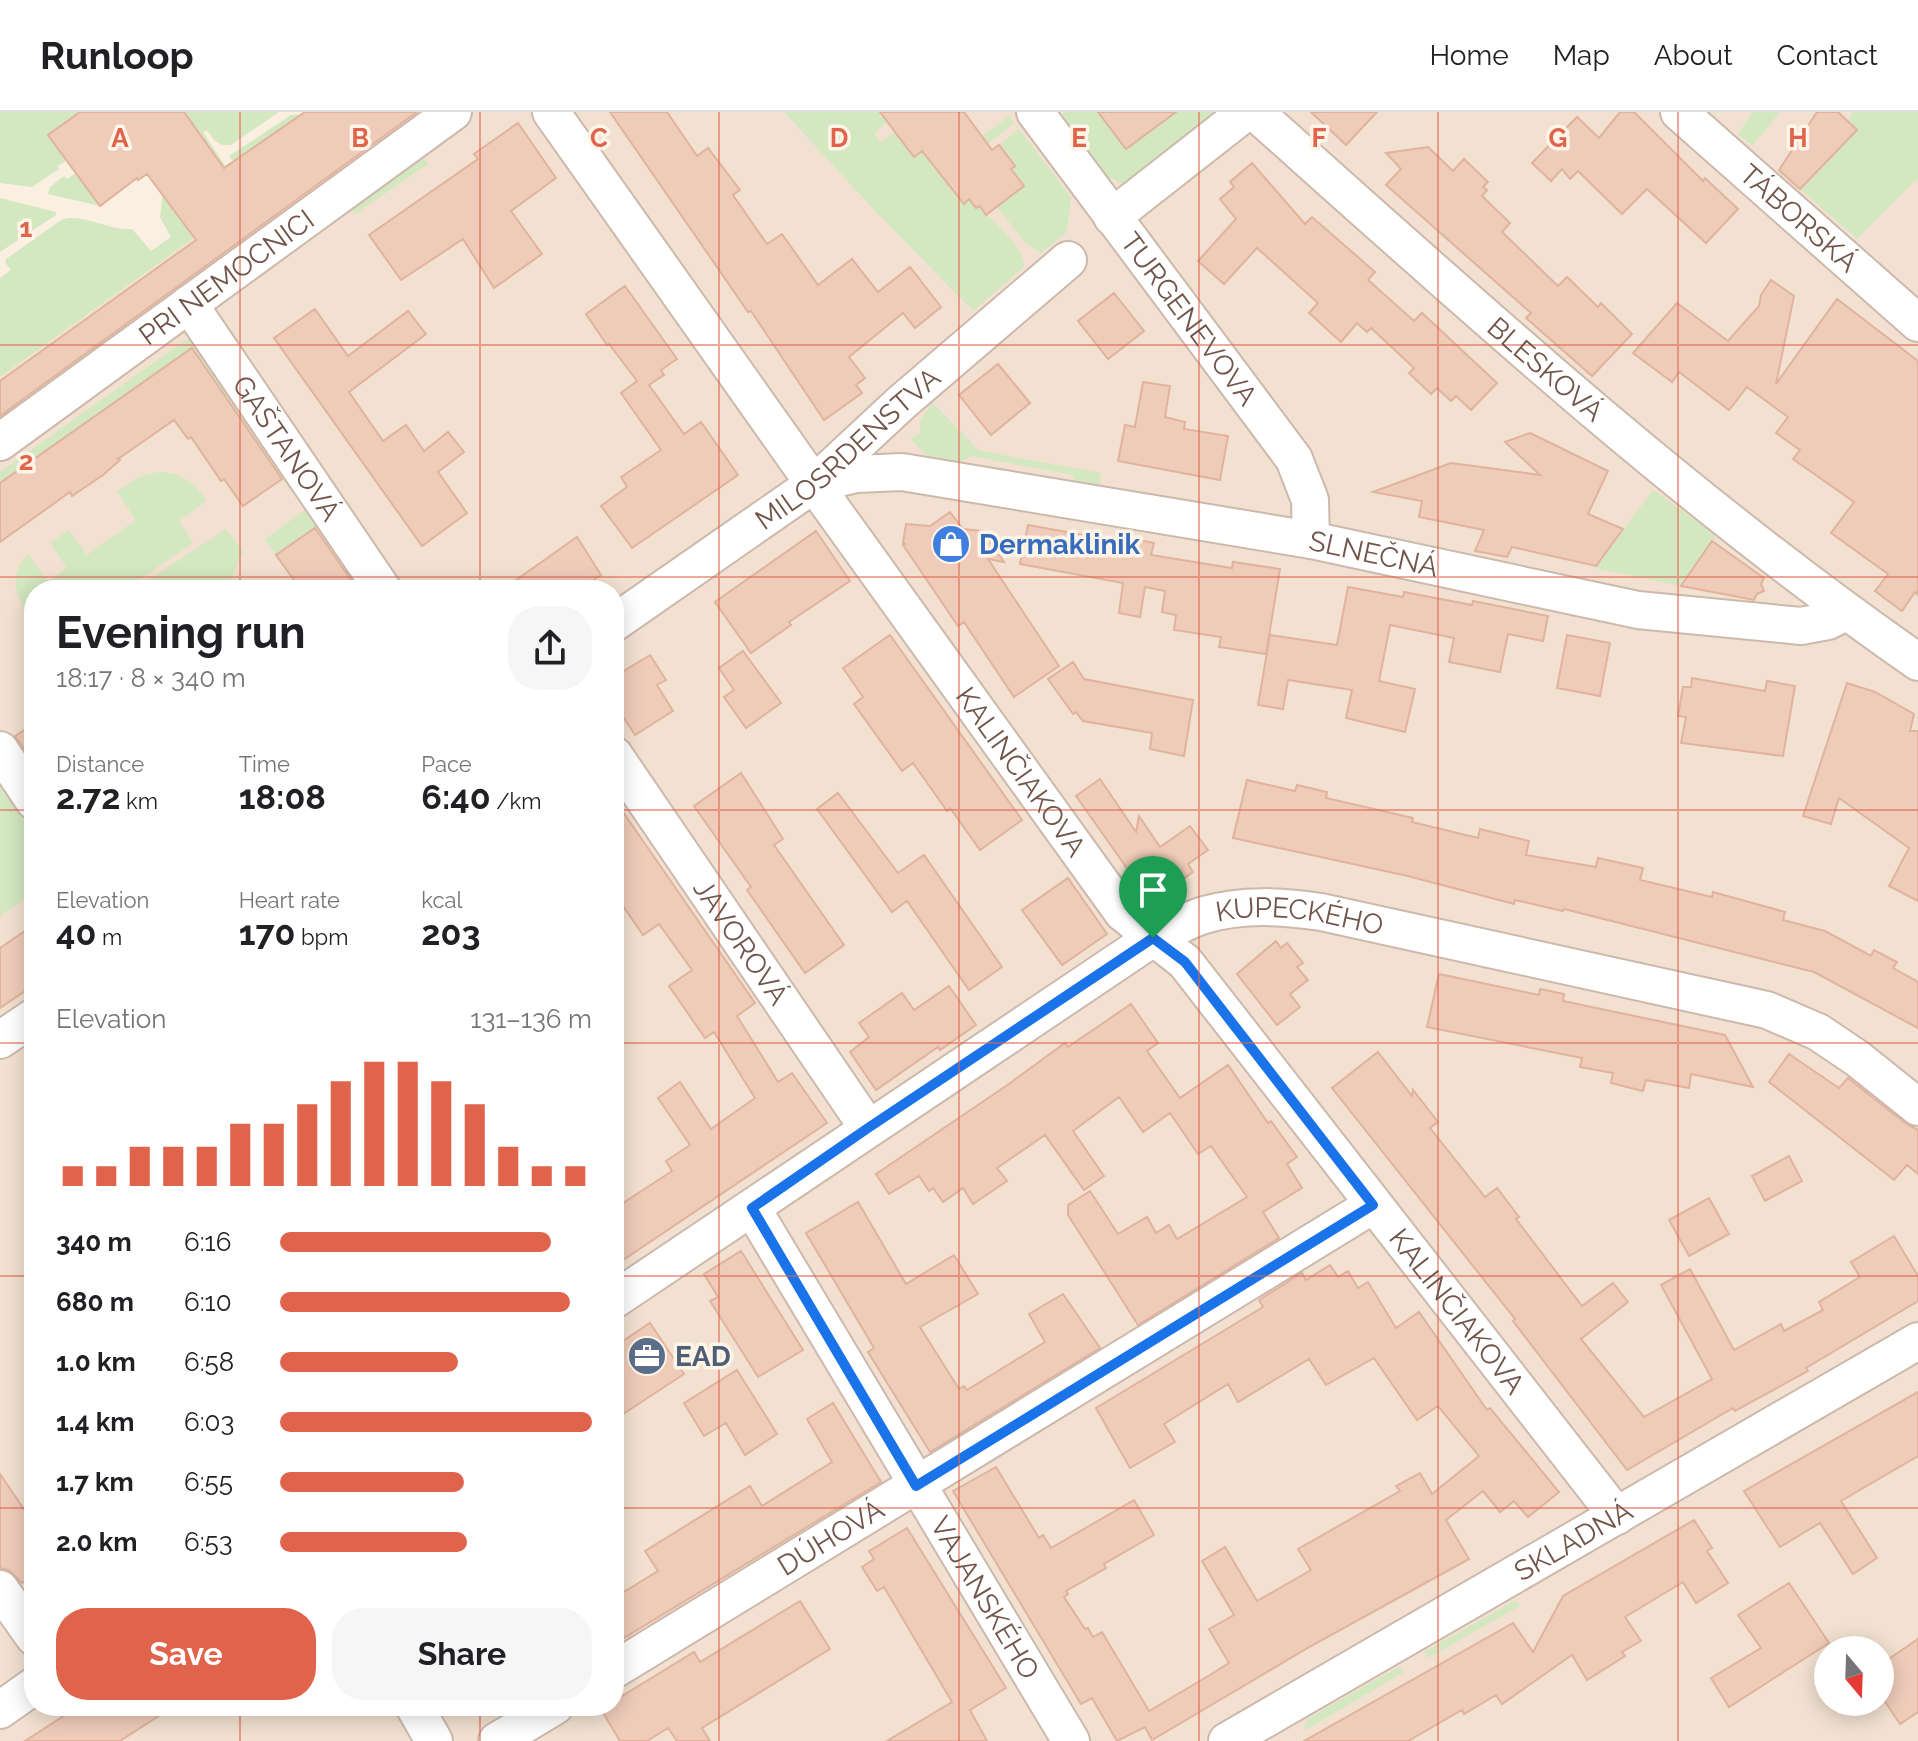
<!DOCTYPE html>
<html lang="en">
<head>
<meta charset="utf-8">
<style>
  body { margin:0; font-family:Raleway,sans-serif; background:#f6f6f6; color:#202124; height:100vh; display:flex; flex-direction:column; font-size:30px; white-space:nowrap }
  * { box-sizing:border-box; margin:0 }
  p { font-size:26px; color:#757577 }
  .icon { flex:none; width:44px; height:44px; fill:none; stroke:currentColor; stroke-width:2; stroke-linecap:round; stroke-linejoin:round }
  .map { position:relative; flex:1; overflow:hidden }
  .sheet { position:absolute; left:24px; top:468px; width:600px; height:1136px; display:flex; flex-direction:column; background:#fff; border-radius:32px; box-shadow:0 4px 20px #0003 }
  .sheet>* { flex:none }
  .needle { width:52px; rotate:161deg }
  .controls { position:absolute; left:1814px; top:1524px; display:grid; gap:16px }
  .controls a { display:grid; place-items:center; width:80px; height:80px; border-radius:50%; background:#fff; box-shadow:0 4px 20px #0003; font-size:40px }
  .pin { position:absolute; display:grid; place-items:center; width:68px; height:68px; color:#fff; margin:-82px -34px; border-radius:50% 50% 50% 0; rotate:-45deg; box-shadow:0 0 8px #0007 }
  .pin .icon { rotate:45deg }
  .round { display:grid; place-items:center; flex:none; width:84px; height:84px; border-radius:32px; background:#f6f6f6 }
  .overview { display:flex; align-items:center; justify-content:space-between; height:136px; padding:0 32px }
  h1 { font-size:44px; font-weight:700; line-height:60px }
  .stats { display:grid; grid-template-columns:repeat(3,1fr); gap:12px; height:136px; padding:8px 32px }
  .stats div { display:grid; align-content:center }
  .stats b { font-size:34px; font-weight:700 }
  .stats small { font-size:22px; font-weight:400 }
  .stats p { font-size:22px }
  .chart { height:224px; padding:16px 32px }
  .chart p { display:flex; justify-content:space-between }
  .chart svg { width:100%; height:144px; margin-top:8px; stroke:#e0634b; stroke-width:6 }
  .action { display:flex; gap:16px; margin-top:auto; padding:16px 32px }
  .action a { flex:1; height:92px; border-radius:32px; background:#e0634b; color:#fff; font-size:32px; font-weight:700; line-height:92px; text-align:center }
  .action a+a { background:#f6f6f6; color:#202124 }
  ul { padding:0 32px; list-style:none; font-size:26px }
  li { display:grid; grid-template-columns:128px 96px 1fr; align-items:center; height:60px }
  li i { height:20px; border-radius:10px; background:#e0634b }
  header { display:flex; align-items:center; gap:48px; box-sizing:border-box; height:112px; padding:0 40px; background:#fff; border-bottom:2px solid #e0e0e0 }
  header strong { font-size:38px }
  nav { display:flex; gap:44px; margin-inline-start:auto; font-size:28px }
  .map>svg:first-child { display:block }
  .residential { fill:#f2e1d0; fill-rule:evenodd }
  .green { fill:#d3e7c1 }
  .building { fill:#efccba; stroke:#e1b29c; stroke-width:2 }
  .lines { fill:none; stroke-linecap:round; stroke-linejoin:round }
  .street-casing { stroke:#cdb9ac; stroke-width:40 }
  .street { stroke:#fff; stroke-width:36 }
  .route-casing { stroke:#fff; stroke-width:16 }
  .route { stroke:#1a73e8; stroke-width:10 }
  .grid { fill:none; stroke:#e0634b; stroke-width:2; stroke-opacity:0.55 }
  .labels { text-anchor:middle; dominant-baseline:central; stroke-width:7; stroke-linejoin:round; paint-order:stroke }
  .street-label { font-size:28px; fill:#71554a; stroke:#fef4e7 }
  .shop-label { font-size:28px; font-weight:bold; fill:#366cbe; stroke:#fef4e7; text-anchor:start }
  .service-label { font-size:28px; font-weight:bold; fill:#4e5e75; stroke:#fef4e7; text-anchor:start }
  .grid-label { font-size:26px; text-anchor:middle; font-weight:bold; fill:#e0634b; stroke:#fef4e7; stroke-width:7; stroke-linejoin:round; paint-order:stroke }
</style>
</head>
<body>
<header>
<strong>Runloop</strong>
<nav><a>Home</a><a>Map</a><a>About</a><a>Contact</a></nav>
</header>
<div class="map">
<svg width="1918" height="1629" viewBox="0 0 1918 1629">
  <rect width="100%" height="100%" fill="#fbefe1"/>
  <!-- residential -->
  <path class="residential" d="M370 0H1853L1847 9 1857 18 1801 77 1857 127 1918 66V1629H0V265ZM34 478H614V1594H34ZM1828 1538H1880V1590H1828Z"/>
  <!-- green -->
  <path class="green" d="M0 0H80L48 23 66 49 58 54 59 57 32 75 0 71Z
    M184 0H279L231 33C218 35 214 28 207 18L203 20 226 55 173 96V100L297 6 233 49 229 44 291 3 370 0 0 265V166L11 158 5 150 6 147 61 108C80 100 109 119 132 117L151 139 171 125 160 105 167 43 198 20Z
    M784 0H881L888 10 874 22 881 30 895 20 914 45 946 22 961 41 1009 4 1014 11 944 66 964 91 969 87 976 96 980 94C994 113 1023 131 1024 155L973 199 879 103Z
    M1063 0H1098L1126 37 1176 0H1228L1128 75 1107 64 1062 6Z
    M1753 0H1780L1752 34 1738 22Z
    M1853 0H1918V66L1857 127 1800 77 1857 18 1847 9Z
    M1019 17 1071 85 1067 120 1041 141 1027 132 997 95 1024 74 1011 57 1015 53 999 33Z
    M420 41 428 52 355 102 348 92Z
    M76 61 100 94 48 82 50 75 64 64 67 67Z
    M0 86 56 100V103L0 140Z
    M196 226 297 372 292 381 192 236 0 371V360L184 229Z
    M933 291 980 339 1101 361 1098 377 1073 372 1074 363 970 344 960 351 924 342 910 326 920 322V308Z
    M158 360C180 360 195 371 207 389L179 409 193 431 124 478H34V503L30 506C15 484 8 463 28 442L48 470 67 456 50 431 69 418 87 443 136 408 117 380 139 365Z
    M1653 378 1716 424 1681 474 1595 456Z
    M305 398 316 415 276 443 265 427Z
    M226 417 243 440 226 478H133Z
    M0 675 34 722V780L0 804Z
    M1516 1488 1520 1494 1428 1546 1424 1540Z
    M1400 1554 1403 1561 1305 1618 1304 1614 1309 1606Z"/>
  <!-- building -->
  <path class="building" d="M80 0H184L224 56 305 0H417L0 304V269L196 128 147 62 138 68 137 66 100 94 48 23Z
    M610 0H667L697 44 708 36 740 78 733 83 767 132 782 122 818 173 852 147 878 180 910 155 941 195 915 216 903 201 849 245 865 266 856 273 862 281 824 308 751 199 748 200Z
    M880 0H964L992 38 999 33 1015 54 1011 57 1024 74 986 103 980 94 976 96 969 87 964 92 922 39 914 45Z
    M1098 0H1176L1126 37Z
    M1311 0H1377L1346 33Z
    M1620 0H1634L1703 69 1705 66 1738 97 1706 131 1647 77 1622 102 1578 59 1570 67 1562 57 1551 69 1532 51 1577 5 1599 26Z
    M1817 0H1838L1857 18 1800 77 1779 58Z
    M518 11 556 66 511 99 542 142 494 176 463 127 401 168 369 123 478 47 474 42Z
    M1428 35 1453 59 1464 47 1488 70 1483 75 1487 78 1482 84 1510 111 1502 120 1558 174 1567 165 1598 195 1601 191 1632 222 1592 264 1526 206 1531 201 1386 73 1401 57 1386 41Z
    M1252 51 1305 112 1312 105 1375 160 1368 168 1414 209 1422 201 1497 271 1471 298 1456 284 1451 289 1437 276 1431 282 1409 261 1414 256 1371 216 1367 220 1357 211 1341 230 1309 201 1318 191 1257 136 1224 172 1198 149 1236 107 1220 87 1234 75 1230 70Z
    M1771 168 1794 184 1776 272 1837 187 1918 249V483L1915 480 1902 499 1875 479 1888 462 1831 421 1854 390 1793 347 1800 338 1776 321 1788 305 1747 275 1729 298 1679 260 1672 270 1633 241 1677 191 1728 229 1759 194 1761 183Z
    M625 174 677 247 661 258 664 263 649 273 684 322 701 310 738 363 632 436 601 394 627 375 621 365 661 338 621 281 637 269 609 232 607 233 586 202Z
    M1114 181 1144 219 1108 247 1078 209Z
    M315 197 348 244 408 199 426 222 349 280 383 329 406 313 424 339 448 320 464 340 438 360 467 401 422 434 274 226Z
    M192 236 282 367 243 394 224 367 221 369 191 325 188 327 174 308 118 347 120 348 103 363 72 384 70 380 0 430V371Z
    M998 252 1030 291 991 323 959 283Z
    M1143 270 1170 274 1165 305 1185 310 1184 317 1228 324 1220 368 1118 349 1125 313 1135 315Z
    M1530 321 1608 359 1588 402 1623 417 1596 454 1512 435 1507 445 1475 439 1484 418 1419 405 1422 389 1373 380 1451 351 1540 363 1505 330Z
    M950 400 963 417 982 419 1004 450 988 447 1059 554 1014 585 964 510 958 514 903 433 905 432 903 431 906 412 930 414Z
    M1028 413 1128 431 1129 426 1154 431 1151 443 1232 456 1233 450 1280 457 1266 542 1219 535 1221 525 1174 518 1176 503 1162 500 1165 479 1145 475 1140 505 1119 501 1123 471 1020 452Z
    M315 416 358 478H301L276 443Z
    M816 419 850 469 789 510 791 513 751 541 715 490Z
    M577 425 601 463 579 478H502Z
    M1712 429 1764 466 1761 472 1764 479 1757 482 1754 488 1681 474Z
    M1348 475 1403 485 1404 480 1472 493 1473 489 1548 504 1543 529 1508 522 1500 560 1449 550 1454 526 1390 513 1379 569 1415 577 1405 620 1346 606 1352 578 1288 568 1283 597 1258 593 1270 523 1337 533Z
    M890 523 1022 708 980 738 950 696 947 699 913 651 902 659 854 592 863 585 843 556Z
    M1567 523 1610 531 1600 584 1557 576Z
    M743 539 781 591 746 616 724 585 734 578 719 556Z
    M650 543 666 568 657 573 673 599 635 623 614 591V565Z
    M1073 550 1084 567 1193 588 1184 644 1150 637 1152 621 1083 609 1076 600 1073 602 1048 567Z
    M1692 566 1765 579 1767 569 1795 574 1783 644 1681 631 1686 605 1678 604 1683 575H1691Z
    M1847 571 1875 580 1914 602 1910 619H1918V789L1889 774 1909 736 1839 686 1831 712 1803 704Z
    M34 612V651L15 624Z
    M741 661 783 727 774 733 844 833 805 861 747 778 751 775 694 694Z
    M1100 667 1136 720 1139 704 1160 735 1190 714 1208 738 1188 752 1193 760 1161 783 1143 779 1076 684Z
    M1247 668 1295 679 1297 673 1327 680 1326 686 1413 706 1412 710 1478 726 1480 717 1529 729 1526 743 1596 755 1598 746 1643 756 1640 768 1712 785 1713 780 1785 800 1783 808 1825 819 1871 844 1874 838 1897 850 1893 856 1918 870V916L1814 860 1564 797 1563 799 1515 788 1514 792 1408 764 1233 726Z
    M838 681 898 761 924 743 1002 855 969 878 907 789 892 800 817 697Z
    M614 687 755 891 737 904 778 970 792 961 827 1011 614 1154V1097L672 1059 666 1049 690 1033 658 986 680 970 711 1017 755 986 714 920 705 926 669 874 692 858 659 812 643 823 614 781Z
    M1068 766 1107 822 1062 853 1022 798Z
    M34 813V873L0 896V836Z
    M1276 829 1281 836 1287 831 1303 851 1297 855 1308 868 1290 882 1300 895 1277 913 1237 862Z
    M1439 862 1539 883 1540 877 1564 882 1563 889 1725 923 1753 975 1691 962 1689 976 1646 968 1643 979 1611 971 1613 961 1580 955 1582 946 1427 915Z
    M949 874 976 913 940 938 938 935 876 978 850 940 869 925 859 911 902 881 914 898Z
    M1131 892 1158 931 1147 939 1180 986 1228 953 1268 1011 1271 1009 1297 1045 1287 1052 1302 1076 1263 1100 1279 1126 1138 1213 1068 1103V1093L1090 1079 1118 1122 1147 1105 1156 1121 1169 1113 1177 1127 1247 1085 1211 1034 1198 1042 1170 1001 1143 1020 1119 985 1073 1019 1104 1064 1084 1078 1045 1023 997 1056 1007 1069 973 1092 963 1076 943 1090 933 1076 929 1079 919 1064 889 1082 876 1062 1006 974 1065 931 1068 935Z
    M1378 940 1412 984 1413 978 1438 1010 1430 1016 1485 1085 1497 1076 1519 1105 1516 1107 1582 1194 1613 1171 1628 1190 1581 1227 1644 1305 1712 1267 1661 1173 1690 1157 1734 1238 1781 1212 1784 1219 1823 1198 1819 1190 1860 1165 1851 1150 1894 1124 1918 1164V1189L1806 1256 1808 1259 1735 1299 1733 1296 1627 1358 1513 1209 1515 1207 1332 976Z
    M1789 942 1839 976 1848 966 1905 1011 1918 1018V1062L1907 1053 1894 1068 1769 970Z
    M1789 1044 1802 1069 1765 1089 1752 1064Z
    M1709 1086 1729 1122 1689 1144 1669 1108Z
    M858 1090 906 1172 954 1143 978 1182 920 1215 959 1277 964 1274 967 1278 1045 1230 1029 1202 1063 1182 1100 1236 930 1340 868 1240 874 1236 806 1121Z
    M741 1139 803 1238 758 1265 710 1189 718 1185 704 1162Z
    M1330 1153 1338 1165 1348 1159 1358 1176 1368 1170 1396 1216 1419 1200 1487 1298 1490 1296 1559 1380 1528 1405 1514 1389 1500 1400 1483 1379 1446 1408 1469 1447 1311 1534 1152 1628 1145 1615 1117 1629 1092 1586 1081 1592 953 1379 996 1355 1039 1426 1043 1423 1051 1436 1134 1388 1154 1423 1104 1452 1106 1456 1066 1479 1068 1482 1064 1485 1085 1517 1088 1516 1093 1525 1102 1520 1149 1599 1210 1563 1229 1551 1209 1517 1234 1503 1202 1449 1225 1435 1257 1489 1311 1458 1298 1437 1400 1379 1396 1374 1420 1361 1432 1382 1479 1344 1438 1294 1417 1308 1374 1246 1326 1273 1309 1247 1238 1290 1228 1272 1164 1312 1175 1330 1130 1356 1096 1296 1263 1195 1259 1188 1302 1161 1306 1168Z
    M650 1211 684 1262 614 1308V1235Z
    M737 1258 777 1322 745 1343 726 1311 704 1324 684 1291Z
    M1918 1280V1344L1841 1389 1877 1446 1853 1462 1820 1411 1780 1435 1744 1379Z
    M833 1291 881 1370 614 1532V1486L658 1459 645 1439 750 1374 762 1394 832 1350 807 1307Z
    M0 1362 34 1412V1463L22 1471 9 1458 0 1456Z
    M1694 1408 1712 1436 1707 1439 1728 1471 1696 1491 1683 1470 1625 1505 1641 1529 1622 1540 1625 1544 1587 1568 1572 1543 1502 1592 1496 1583 1464 1602 1462 1598 1408 1629H1304L1513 1511 1533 1540 1563 1484Z
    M907 1416 1006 1576 970 1598 987 1629H887L952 1590 884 1475 877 1479 862 1455 874 1447 869 1439Z
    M1789 1471 1829 1531 1729 1595 1711 1566 1761 1536 1738 1503Z
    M800 1489 830 1537 702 1616 710 1629H677L668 1616 647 1629H620L599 1594H614V1589L694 1540 700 1550Z
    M1918 1527V1600L1900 1612 1880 1582V1553Z
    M79 1594H174L120 1629H25Z"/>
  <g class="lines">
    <!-- street casing -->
    <g class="street-casing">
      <g id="street">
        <path id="s1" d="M551 0 814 372 1123 801 1185 850 1617 1404"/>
        <path id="s2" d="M1035 0 1294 347 1310 388 1311 428"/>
        <path id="s3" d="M1255 0C1469 191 1682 386 1918 550"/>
        <path id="s4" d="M1679 0 1918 211"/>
        <path d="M1112 105 1246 0"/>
        <path id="s5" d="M189 192 383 478"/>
        <path id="s6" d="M0 330 453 0"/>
        <path id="s7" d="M814 372 856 362 902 360 1311 428 1638 498 1801 514 1828 509 1846 500"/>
        <path id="s8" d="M614 511 814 372 901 291 1068 148"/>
        <path d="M0 638 34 689"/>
        <path id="s9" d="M614 643 868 1016"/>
        <path d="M0 928 34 905"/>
        <path id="s10" d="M752 1096 1071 1629"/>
        <path id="s11" d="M614 1188 1153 826C1170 819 1187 808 1204 803 1243 792 1281 794 1321 800L1767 898 1818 920 1858 947 1918 995"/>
        <path d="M0 1477 34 1525"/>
        <path id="s12" d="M614 1558 1373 1093"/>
        <path d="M414 1594 434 1629"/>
        <path d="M0 1598 34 1574"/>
        <path d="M497 1629 555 1594"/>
        <path id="s13" d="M1227 1629 1918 1229"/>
      </g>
    </g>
    <!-- street -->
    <use href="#street" class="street"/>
  </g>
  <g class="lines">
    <!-- route casing -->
    <g class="route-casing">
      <path id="route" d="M1153 826 1185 850 1373 1093 916 1374 752 1096 868 1016Z"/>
    </g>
    <!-- route -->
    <use href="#route" class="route"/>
  </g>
  <!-- grid -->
  <path class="grid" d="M240 0V478M480 0V478M719 0V1629M959 0V1629M1199 0V1629M1438 0V1629M1678 0V1629M0 233H1918M0 465H1918M0 698H34M614 698H1918M0 931H34M614 931H1918M0 1164H34M614 1164H1918M0 1396H34M614 1396H1918M240 1594V1629M480 1594V1629"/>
  <!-- icons -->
  <defs>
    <g id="shop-disc" transform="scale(2)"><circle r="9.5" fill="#3f7fe0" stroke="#fef4e7"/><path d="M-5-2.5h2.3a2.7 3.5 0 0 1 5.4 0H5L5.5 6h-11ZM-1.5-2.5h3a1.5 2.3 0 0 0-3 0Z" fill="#fff"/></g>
    <g id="office-disc" transform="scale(2)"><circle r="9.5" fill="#5c6f8a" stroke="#fef4e7"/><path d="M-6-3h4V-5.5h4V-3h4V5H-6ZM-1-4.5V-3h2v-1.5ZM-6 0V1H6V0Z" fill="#fff"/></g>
  </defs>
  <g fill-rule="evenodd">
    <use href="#shop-disc" x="951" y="432"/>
    <use href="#office-disc" x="647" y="1244"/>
  </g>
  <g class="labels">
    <!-- street labels -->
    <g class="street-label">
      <text stroke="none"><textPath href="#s4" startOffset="160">TÁBORSKÁ</textPath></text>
      <text stroke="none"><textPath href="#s6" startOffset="280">PRI NEMOCNICI</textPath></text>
      <text stroke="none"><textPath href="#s2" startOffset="258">TURGENEVOVA</textPath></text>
      <text stroke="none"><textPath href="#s3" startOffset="388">BLESKOVÁ</textPath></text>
      <text stroke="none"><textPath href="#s5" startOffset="174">GAŠTANOVÁ</textPath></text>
      <text stroke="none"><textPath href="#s8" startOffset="292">MILOSRDENSTVA</textPath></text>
      <text stroke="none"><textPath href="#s7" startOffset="568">SLNEČNÁ</textPath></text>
      <text stroke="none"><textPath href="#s1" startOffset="810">KALINČIAKOVA</textPath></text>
      <text stroke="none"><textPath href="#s11" startOffset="802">KUPECKÉHO</textPath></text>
      <text stroke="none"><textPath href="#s9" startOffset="226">JAVOROVÁ</textPath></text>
      <text stroke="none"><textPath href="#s1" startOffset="1506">KALINČIAKOVA</textPath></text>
      <text stroke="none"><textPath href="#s12" startOffset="254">DÚHOVÁ</textPath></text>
      <text stroke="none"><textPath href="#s13" startOffset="400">SKLADNÁ</textPath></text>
      <text stroke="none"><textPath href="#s10" startOffset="454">VAJANSKÉHO</textPath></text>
    </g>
    <!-- shop labels -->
    <g class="shop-label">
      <text x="979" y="432">Dermaklinik</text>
    </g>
    <!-- service labels -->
    <g class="service-label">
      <text x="675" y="1244">EAD</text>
    </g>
  </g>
  <g class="grid-label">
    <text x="120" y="35">A</text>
    <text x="360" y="35">B</text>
    <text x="599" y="35">C</text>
    <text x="839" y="35">D</text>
    <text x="1079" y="35">E</text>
    <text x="1319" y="35">F</text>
    <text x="1558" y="35">G</text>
    <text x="1798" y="35">H</text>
    <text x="26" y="125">1</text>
    <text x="26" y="358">2</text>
  </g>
</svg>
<div class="controls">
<a><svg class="needle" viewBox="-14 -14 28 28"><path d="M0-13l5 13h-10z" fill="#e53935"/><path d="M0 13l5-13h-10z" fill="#757577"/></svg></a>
</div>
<div class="pin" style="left:1153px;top:826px;background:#1e9e55"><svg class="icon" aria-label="arrive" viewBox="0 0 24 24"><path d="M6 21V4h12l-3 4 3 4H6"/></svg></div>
<section class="sheet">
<div class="overview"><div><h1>Evening run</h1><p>18:17 · 8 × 340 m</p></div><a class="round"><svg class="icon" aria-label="share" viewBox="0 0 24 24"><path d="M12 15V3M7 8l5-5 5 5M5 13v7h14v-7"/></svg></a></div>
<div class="stats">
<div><p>Distance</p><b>2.72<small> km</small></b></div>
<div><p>Time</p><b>18:08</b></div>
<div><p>Pace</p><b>6:40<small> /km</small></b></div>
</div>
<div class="stats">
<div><p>Elevation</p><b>40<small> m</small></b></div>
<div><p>Heart rate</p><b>170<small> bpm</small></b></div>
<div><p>kcal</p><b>203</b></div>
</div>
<div class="chart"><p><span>Elevation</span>131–136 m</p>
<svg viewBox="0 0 160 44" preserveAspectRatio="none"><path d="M5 44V38M15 44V38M25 44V32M35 44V32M45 44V32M55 44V25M65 44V25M75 44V19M85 44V12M95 44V6M105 44V6M115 44V12M125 44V19M135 44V32M145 44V38M155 44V38"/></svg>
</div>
<ul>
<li><b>340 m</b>6:16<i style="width:87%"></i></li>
<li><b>680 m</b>6:10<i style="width:93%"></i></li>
<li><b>1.0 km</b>6:58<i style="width:57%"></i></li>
<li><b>1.4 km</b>6:03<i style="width:100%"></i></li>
<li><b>1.7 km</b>6:55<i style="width:59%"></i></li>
<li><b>2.0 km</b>6:53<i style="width:60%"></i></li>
</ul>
<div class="action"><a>Save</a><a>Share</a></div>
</section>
</div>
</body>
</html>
